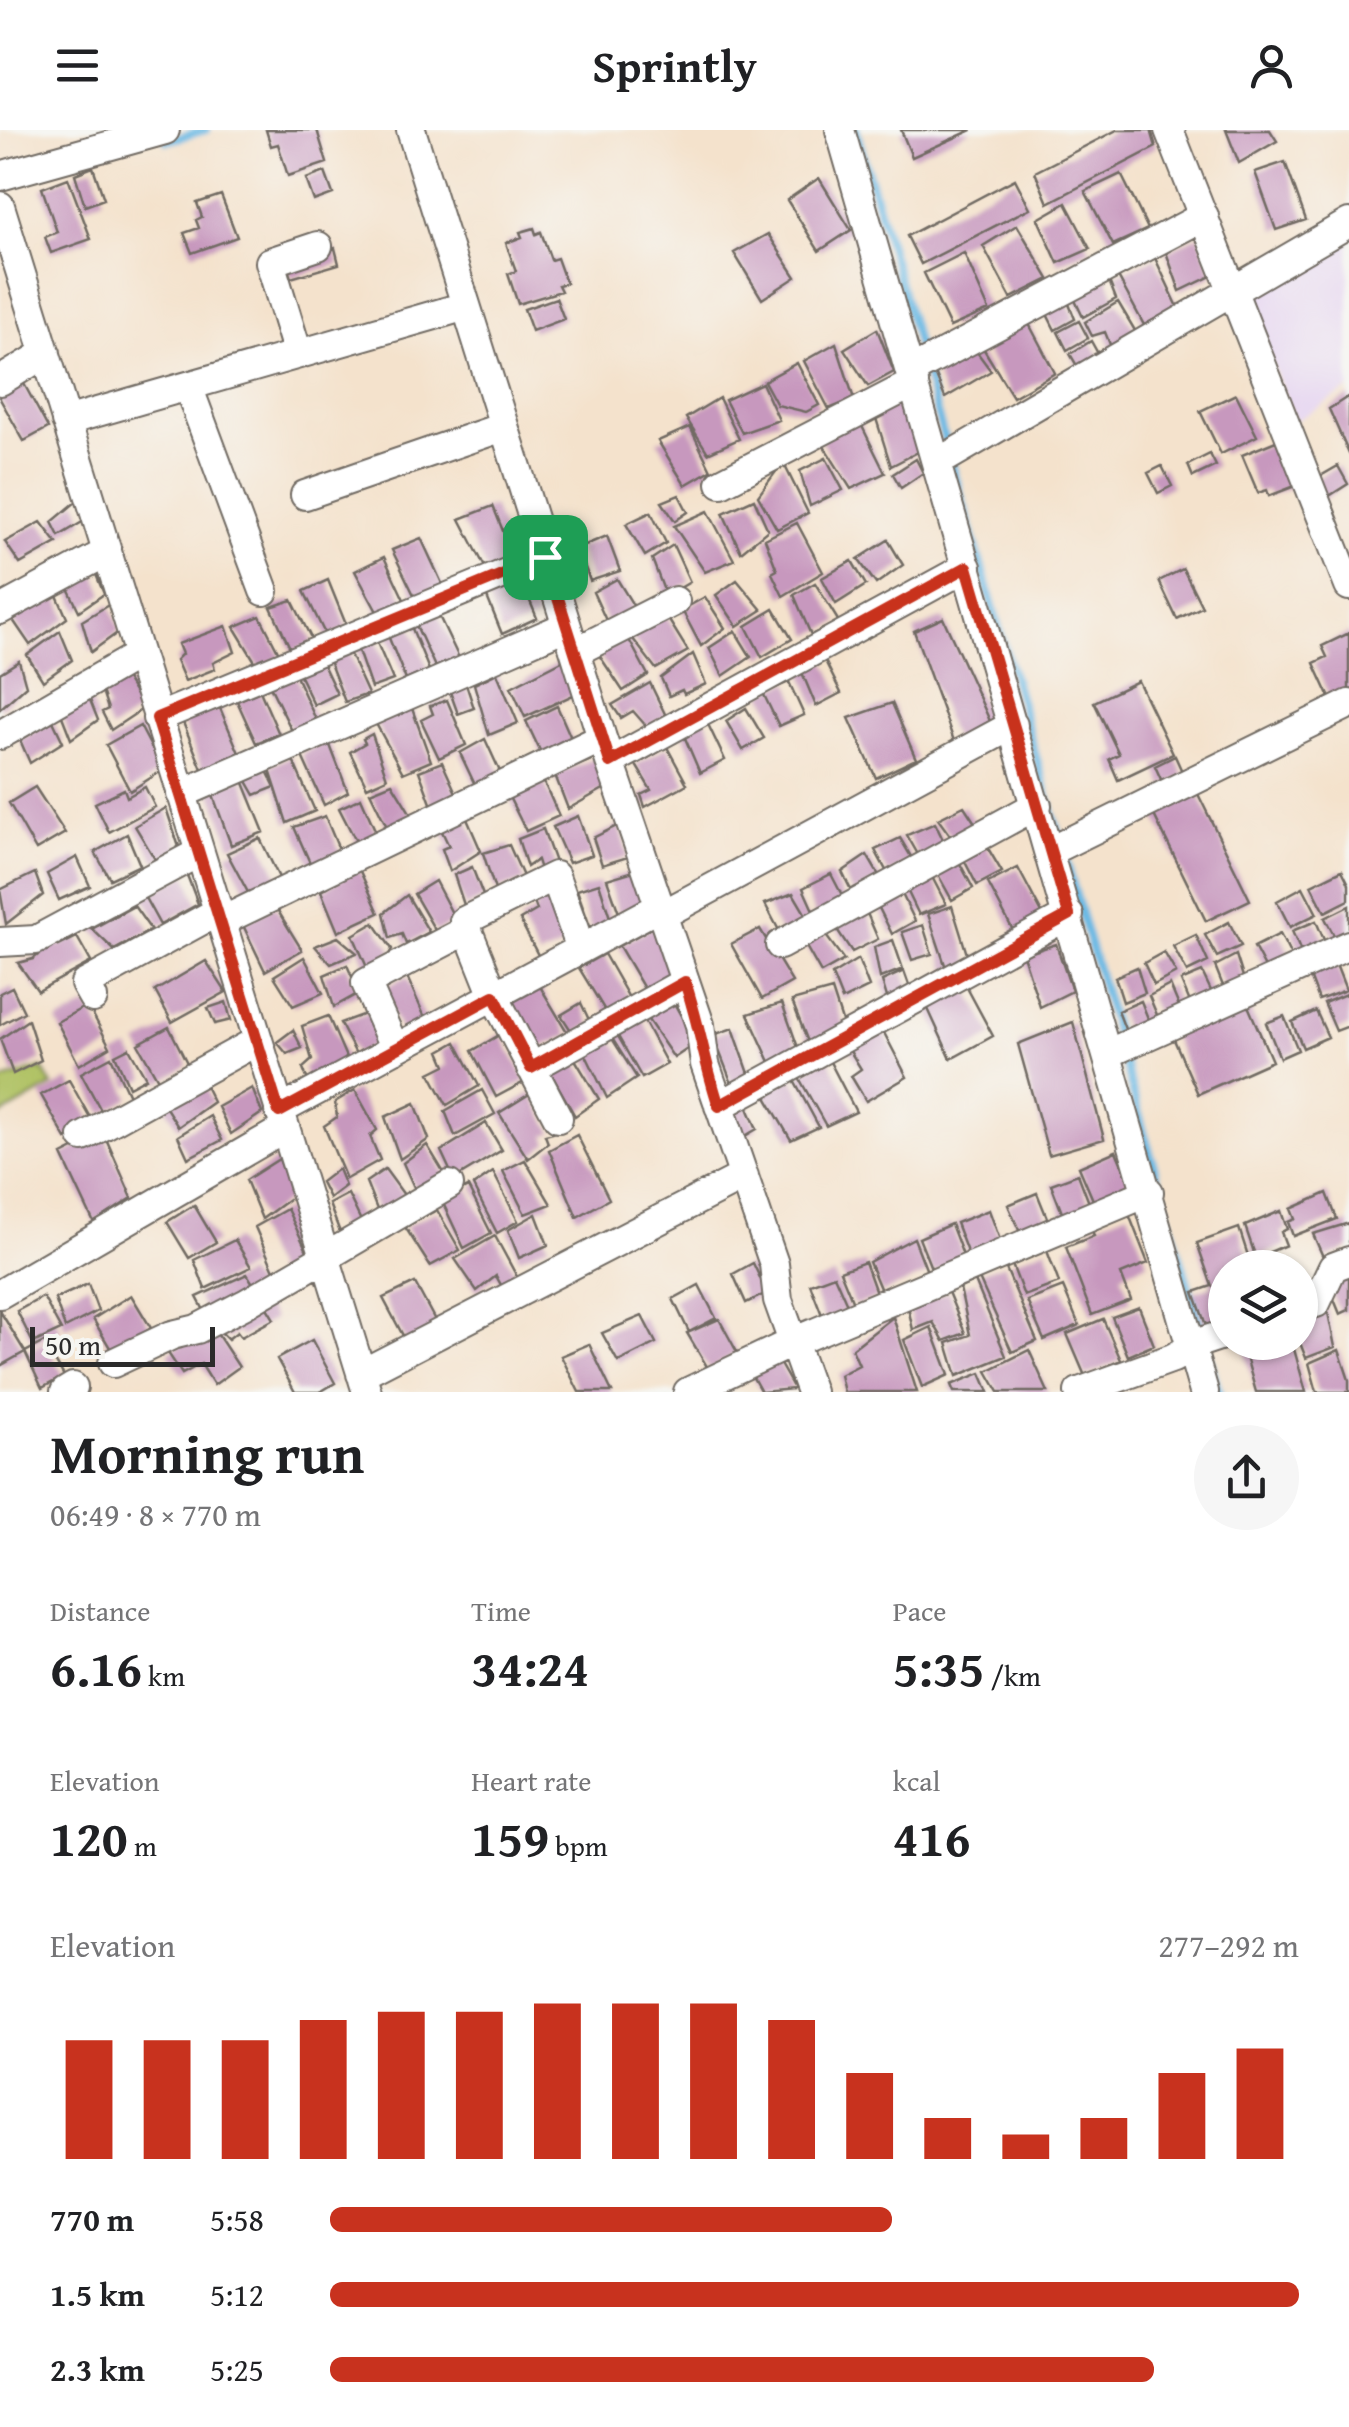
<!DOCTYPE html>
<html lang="en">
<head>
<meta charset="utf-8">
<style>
  body { margin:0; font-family:"Gentium Book Plus",serif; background:#f6f6f6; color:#202124; height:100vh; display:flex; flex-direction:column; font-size:38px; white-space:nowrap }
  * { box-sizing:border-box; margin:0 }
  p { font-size:32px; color:#757577 }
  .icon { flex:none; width:55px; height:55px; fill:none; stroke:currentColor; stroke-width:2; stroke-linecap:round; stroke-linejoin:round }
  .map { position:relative; height:1262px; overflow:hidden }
  .details { display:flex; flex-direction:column; background:#fff; flex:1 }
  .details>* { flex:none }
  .controls { position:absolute; left:1208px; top:1120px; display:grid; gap:20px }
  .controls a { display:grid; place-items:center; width:110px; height:110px; border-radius:50%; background:#fff; box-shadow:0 2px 8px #0004; font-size:50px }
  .scale { position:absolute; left:30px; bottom:25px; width:185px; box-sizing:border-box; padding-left:10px; border:5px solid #2b2b2b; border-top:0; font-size:28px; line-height:35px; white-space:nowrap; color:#2b2b2b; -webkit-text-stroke:8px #f6f6f2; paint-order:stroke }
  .pin { position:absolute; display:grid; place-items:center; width:85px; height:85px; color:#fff; margin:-42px; border-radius:20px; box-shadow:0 5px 15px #0006 }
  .round { display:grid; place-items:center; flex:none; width:105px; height:105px; border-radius:52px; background:#f6f6f6 }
  .head { display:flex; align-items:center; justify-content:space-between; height:170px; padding:0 50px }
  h1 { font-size:55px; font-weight:700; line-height:75px }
  .figures { display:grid; grid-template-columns:repeat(3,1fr); gap:15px; height:170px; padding:10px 50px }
  .figures div { display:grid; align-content:center }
  .figures b { font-size:50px; font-weight:700 }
  .figures small { font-size:28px; font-weight:400 }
  .figures p { font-size:28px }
  .chart { height:280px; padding:20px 50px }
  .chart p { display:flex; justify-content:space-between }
  .chart svg { width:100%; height:180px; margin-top:10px; stroke:#c8321e; stroke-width:6 }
  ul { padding:0 50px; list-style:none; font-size:32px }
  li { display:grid; grid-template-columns:160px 120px 1fr; align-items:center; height:75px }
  li i { height:25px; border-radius:12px; background:#c8321e }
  header { display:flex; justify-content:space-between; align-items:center; height:130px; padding:0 50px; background:#fff; font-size:45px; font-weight:700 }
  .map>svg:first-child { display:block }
  .built { fill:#e5d3f1 }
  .green { fill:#b0c265; stroke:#6e7648; stroke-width:2.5 }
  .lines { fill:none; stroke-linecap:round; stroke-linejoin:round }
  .stream { stroke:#6ab9e4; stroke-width:8 }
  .building { fill:#c798be }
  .minor-casing { stroke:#716b63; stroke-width:32 }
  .minor { stroke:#fff; stroke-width:28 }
  .route-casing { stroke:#fff; stroke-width:20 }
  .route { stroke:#c8321e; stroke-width:12 }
</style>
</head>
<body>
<header><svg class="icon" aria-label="menu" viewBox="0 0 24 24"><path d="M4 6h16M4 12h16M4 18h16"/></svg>Sprintly<svg class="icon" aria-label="person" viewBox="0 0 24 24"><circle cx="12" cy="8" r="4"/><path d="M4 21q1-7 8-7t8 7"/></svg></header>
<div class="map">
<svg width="1349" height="1262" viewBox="0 0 1349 1262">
  <rect width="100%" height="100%" fill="#f6f6f2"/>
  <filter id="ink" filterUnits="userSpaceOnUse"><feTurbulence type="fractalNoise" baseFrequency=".01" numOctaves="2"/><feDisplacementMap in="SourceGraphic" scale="20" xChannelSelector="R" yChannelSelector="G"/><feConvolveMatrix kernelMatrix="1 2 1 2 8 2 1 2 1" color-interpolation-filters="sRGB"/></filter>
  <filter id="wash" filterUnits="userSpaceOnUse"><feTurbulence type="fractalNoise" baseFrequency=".0048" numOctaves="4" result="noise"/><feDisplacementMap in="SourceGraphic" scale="40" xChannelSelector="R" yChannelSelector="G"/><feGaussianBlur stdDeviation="2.25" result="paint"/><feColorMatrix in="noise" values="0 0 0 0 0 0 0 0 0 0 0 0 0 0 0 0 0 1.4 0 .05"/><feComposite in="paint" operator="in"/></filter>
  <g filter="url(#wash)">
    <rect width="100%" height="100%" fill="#f4e2cc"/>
    <!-- built -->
    <path class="built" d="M1349 104V259L1295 291 1245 165Z"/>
    <!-- green -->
    <path class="green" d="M42 938 52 956 0 986V951Z"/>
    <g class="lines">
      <!-- stream -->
      <path class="stream" d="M856 0 947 318
        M167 11 206 0
        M951 331 1219 1262"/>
    </g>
    <g id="blocks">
      <!-- building -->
      <path class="building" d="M266 0H317L327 33 288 46 278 14 271 16Z
        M901 0H972L912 27Z
        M1117 0H1151L1156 17 1048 73 1035 42Z
        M1226 0H1270L1277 11 1239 33Z
        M1285 32 1306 90 1276 100 1255 42Z
        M93 37 104 69 85 76 75 44Z
        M325 42 333 64 314 71 306 49Z
        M1121 44 1148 99 1113 115 1085 61Z
        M68 48 91 109 51 123 45 107 57 102 42 58Z
        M819 48 851 100 819 121 787 70Z
        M1015 49 1030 78 921 134 907 106Z
        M221 65 237 107 192 123 184 103 199 98 196 90 202 87 197 73Z
        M1066 73 1090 119 1058 133 1038 89Z
        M1017 95 1049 149 1011 168 983 116Z
        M534 98 536 104 541 102 551 130 557 128 566 153 558 155 561 161 518 174 508 144 516 141 506 113 522 107 520 102Z
        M768 104 796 147 762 169 734 123Z
        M1199 105 1213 145 1180 161 1166 122Z
        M335 118 339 134 291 148 286 132Z
        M964 123 989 180 950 197 924 143Z
        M1155 128 1178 177 1144 195 1117 145Z
        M1107 146 1116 169 1083 187 1073 166Z
        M556 168 564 189 532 201 524 179Z
        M1067 169 1075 189 1055 200 1045 180Z
        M1118 172 1140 209 1113 222 1105 202 1092 206 1085 192Z
        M1079 191 1088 208 1067 220 1058 202Z
        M1028 192 1055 243 1013 267 980 213Z
        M877 199 894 242 868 256 844 219Z
        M1091 211 1102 231 1080 241 1070 224Z
        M836 213 854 269 829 279 804 231Z
        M974 218 991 241 945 268 934 241Z
        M797 233 819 275 806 282 777 275 764 251Z
        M23 252 48 298 24 311 0 269V265Z
        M762 253 779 290 742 303 725 270Z
        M1236 264 1257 306 1221 324 1200 281Z
        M1349 266V324L1329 279Z
        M719 268 739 309 708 323 686 288Z
        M903 268 920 321 891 336 875 285Z
        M857 286 885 343 851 359 820 310Z
        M690 297 711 340 685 355 658 311Z
        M1276 311 1295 356 1269 366 1267 360 1258 363 1242 325Z
        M1210 324 1216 336 1193 347 1188 335Z
        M826 328 843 360 810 376 800 341Z
        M916 329 923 343 901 358 893 344Z
        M783 332 808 383 777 399 758 366Z
        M1162 336 1172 356 1158 363 1148 343Z
        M1338 336 1348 354 1323 370 1312 351Z
        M679 365 688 382 675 391 662 372Z
        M754 369 768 400 741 422 723 383Z
        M77 371 84 391 59 406 52 392Z
        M493 376 515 431 488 443 460 389Z
        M708 381 734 430 705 442 674 396Z
        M651 382 666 413 645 426 626 394Z
        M41 392 57 413 20 434 5 412Z
        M797 393 823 442 783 466 772 443 777 440 765 409Z
        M607 406 620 441 590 451 578 418Z
        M421 408 445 460 418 473 392 420Z
        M888 410 903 435 876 454 858 429Z
        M673 415 690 452 666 466 652 429Z
        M384 427 408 478 381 489 355 441Z
        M852 431 866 455 836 474 822 448Z
        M1183 439 1202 477 1177 489 1159 451Z
        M95 442 104 464 79 481 68 458Z
        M520 447 537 488 502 504 485 462Z
        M617 449 636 480 609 497 593 462Z
        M328 450 347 497 327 508 304 461Z
        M737 450 762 480 737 496 716 465Z
        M815 453 839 492 811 505 794 465Z
        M56 463 67 488 30 515 13 490Z
        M705 467 725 498 701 516 682 480Z
        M292 470 313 512 292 522 271 477Z
        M110 474 120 501 91 522 82 491Z
        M774 479 792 509 762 527 746 496Z
        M437 482 459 528 435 537 415 493Z
        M665 484 688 521 656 539 630 505Z
        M260 486 281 527 259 538 234 497Z
        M943 488 990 591 954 611 914 501Z
        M226 496 235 522 213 533 215 539 185 551 176 530 182 524 178 514Z
        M411 496 429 540 406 550 387 503Z
        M60 501 72 530 43 551 27 525Z
        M735 501 751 527 723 546 709 518Z
        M1349 503V562L1331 570 1314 533 1327 527 1322 516Z
        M627 506 648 545 623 561 599 525Z
        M375 508 393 550 371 558 357 518Z
        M347 518 368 564 345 572 328 528Z
        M693 524 706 554 684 564 682 560 669 566 661 548Z
        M823 527 841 563 816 576 801 540Z
        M321 530 337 564 314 575 297 540Z
        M564 530 580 562 525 587 511 557Z
        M19 531 26 556 0 579V543Z
        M497 543 518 593 489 605 474 554Z
        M295 544 318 594 295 607 270 556Z
        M124 546 144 578 111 600 102 582 108 579 102 561Z
        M1138 551 1173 624 1118 650 1109 629 1119 624 1094 572Z
        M789 552 804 585 779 596 763 563Z
        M650 553 666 586 647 597 633 581 621 588 612 575Z
        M466 554 474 578 458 584 449 559Z
        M260 561 279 604 256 613 237 571Z
        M88 565 98 590 71 609 60 581Z
        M447 570 466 615 439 628 421 590 433 584 430 576Z
        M410 573 431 631 403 643 374 590Z
        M892 573 916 629 876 648 849 588Z
        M557 576 574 615 544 629 526 591Z
        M220 578 242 630 205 646 182 590Z
        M746 578 764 608 743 620 726 591Z
        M705 588 725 630 700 643 682 601Z
        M53 591 63 612 30 633 20 610Z
        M140 596 163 640 130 661 106 615Z
        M372 604 387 648 367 657 350 622 365 613 363 609Z
        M485 609 502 646 477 659 460 623Z
        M328 610 348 662 324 675 301 624Z
        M667 617 687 654 645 677 641 665 651 660 636 635Z
        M291 626 315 681 287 693 269 637Z
        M1175 626 1184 646 1164 656 1155 636Z
        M596 628 607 657 568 679 555 645Z
        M442 632 457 665 432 676 419 641Z
        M264 635 275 657 255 665 243 644Z
        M541 646 559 686 526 701 507 663Z
        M242 648 264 702 231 715 211 660Z
        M392 653 414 689 388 699 370 662Z
        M35 657 65 703 36 720 9 673Z
        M145 657 155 677 109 702 95 673 124 659 127 667Z
        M1198 664 1250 770 1206 791 1154 685Z
        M361 668 379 709 360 719 339 678Z
        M964 676 977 696 954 711 938 689Z
        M166 678 179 717 156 731 135 696Z
        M464 682 481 721 450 741 442 719 449 716 439 695Z
        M325 686 340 722 311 735 294 697Z
        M578 686 592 725 569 733 553 697Z
        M935 693 946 716 920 728 907 705Z
        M619 695 628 727 602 735 593 708Z
        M543 699 556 735 542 746 537 730 527 737 518 709Z
        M127 704 140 735 110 749 95 722Z
        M260 708 281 752 251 768 227 723Z
        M900 708 913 730 888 744 875 720Z
        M509 715 525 751 495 760 483 723Z
        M986 715 1002 742 977 755 962 726Z
        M867 725 881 749 853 764 842 742Z
        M77 727 90 756 59 770 47 744Z
        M957 728 973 758 952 770 936 741Z
        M472 737 484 768 465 778 454 745Z
        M1018 738 1045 789 1015 804 988 753Z
        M359 739 379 783 338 802 321 761Z
        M637 740 646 772 619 783 607 749Z
        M1342 740 1349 754V770L1325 782 1311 755Z
        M35 743 43 765 6 794 0 760Z
        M831 744 845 771 816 787 803 758Z
        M187 745 198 774 160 795 144 766Z
        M931 745 946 774 919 785 907 760Z
        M435 751 456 791 436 802 414 764Z
        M599 753 612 794 592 802 577 760Z
        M1303 757 1317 784 1290 797 1277 771Z
        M547 760 567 814 539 827 520 790 537 780 533 769Z
        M901 762 915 791 892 804 877 774Z
        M793 763 809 790 782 806 765 774Z
        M407 765 429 802 406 814 402 804 390 808 384 783Z
        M134 776 151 800 114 820 92 799Z
        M275 776 302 820 265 841 242 793Z
        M952 776 970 834 947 841 928 784Z
        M1349 776V807L1338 813 1325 788Z
        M866 781 878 809 852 822 836 798Z
        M1316 791 1327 817 1303 827 1292 801Z
        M1229 792 1241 816 1217 827 1205 805Z
        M374 793 392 819 384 833 369 842 353 805Z
        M923 795 932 824 912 830 902 802Z
        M653 797 678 843 646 862 619 816Z
        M760 799 792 852 762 869 731 814Z
        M824 803 844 830 821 843 804 813Z
        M1280 804 1294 832 1269 845 1254 817Z
        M1196 805 1208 832 1187 842 1173 816Z
        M77 807 91 832 38 861 18 833 33 829 57 810 59 816Z
        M338 807 357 823 331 834 315 816Z
        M893 810 903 839 880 848 874 817Z
        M1056 814 1072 861 1040 877 1023 825Z
        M1164 822 1176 843 1154 855 1144 833Z
        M604 824 629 868 607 884 579 838Z
        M1236 825 1244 850 1225 861 1215 836Z
        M304 827 323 863 293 876 274 846Z
        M858 829 869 857 842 870 832 845Z
        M206 831 226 862 172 892 155 861Z
        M1335 832 1346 860 1319 870 1308 841Z
        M347 835 359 863 334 877 324 845Z
        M1137 837 1145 863 1123 872 1115 847Z
        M904 841 913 866 890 877 882 851Z
        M1202 842 1214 867 1192 877 1181 851Z
        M407 847 427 892 402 903 381 859Z
        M538 853 569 905 533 921 504 873Z
        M965 854 993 906 951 929 924 870Z
        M1170 855 1181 881 1160 892 1149 866Z
        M12 857 24 882 0 895V863Z
        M832 860 844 897 808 912 792 871Z
        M1348 863 1349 896 1336 901 1324 873Z
        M670 866 696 913 674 928 644 884Z
        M1141 871 1151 896 1128 907 1118 881Z
        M1246 871 1272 931 1198 964 1172 905Z
        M226 872 231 890 215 894 208 878Z
        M581 873 591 894 574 905 561 885Z
        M782 873 800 923 772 936 748 884Z
        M88 875 110 917 79 935 57 892Z
        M1316 881 1328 907 1303 918 1292 892Z
        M370 882 381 911 356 924 340 893Z
        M640 884 667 934 642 948 615 901Z
        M328 886 348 932 308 951 303 938 312 930 302 896Z
        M1284 886 1298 920 1280 928 1266 893Z
        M28 890 41 930 13 944 0 909Z
        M1073 892 1104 1009 1049 1025 1018 914Z
        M169 897 188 935 160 953 138 914Z
        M881 897 907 947 866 971 851 946 861 939 848 918Z
        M733 898 752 952 734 959 713 905Z
        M293 900 302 918 287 924 277 912Z
        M608 902 637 948 607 968 583 919Z
        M501 904 526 951 496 967 472 921Z
        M456 912 479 956 447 975 430 943 446 935 440 921Z
        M129 918 146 948 129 957 115 925Z
        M573 926 599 969 575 986 548 938Z
        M111 927 130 968 103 984 81 943Z
        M828 928 856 982 826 996 798 946Z
        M792 947 819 997 791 1010 763 962Z
        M69 950 92 991 66 1009 41 965Z
        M204 954 213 972 178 997 163 973Z
        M252 958 262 983 231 1004 218 977Z
        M355 960 377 1000 370 1006 380 1030 346 1049 324 996 337 987 335 972Z
        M482 960 495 984 455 1006 445 981Z
        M531 963 553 1003 545 1005 548 1013 528 1029 499 983Z
        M415 973 429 1009 400 1029 385 987Z
        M746 973 757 999 745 1006 731 975Z
        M210 986 222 1010 188 1028 178 1006Z
        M486 993 502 1020 454 1049 441 1021Z
        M104 1004 132 1068 94 1093 62 1025Z
        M577 1005 609 1069 577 1087 549 1020Z
        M427 1015 446 1046 417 1064 403 1033Z
        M1116 1021 1133 1061 1096 1077 1079 1037Z
        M279 1029 293 1066 262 1089 246 1050Z
        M525 1030 551 1074 525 1084 503 1041Z
        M338 1039 345 1056 329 1068 321 1052Z
        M385 1039 404 1065 378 1082 366 1052Z
        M493 1042 518 1091 497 1103 473 1056Z
        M1078 1044 1091 1078 1064 1088 1051 1054Z
        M468 1057 491 1103 464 1118 442 1071Z
        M1037 1063 1050 1095 1022 1107 1008 1075Z
        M1327 1063 1337 1089 1293 1106 1288 1092 1295 1089 1291 1079Z
        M348 1064 362 1093 341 1105 329 1074Z
        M194 1075 216 1112 189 1128 167 1092Z
        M287 1079 309 1125 276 1145 255 1097Z
        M437 1080 460 1120 430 1136 405 1097Z
        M989 1080 1003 1118 970 1130 956 1093Z
        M1281 1081 1287 1099 1281 1102 1286 1115 1256 1128 1245 1096Z
        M1128 1082 1148 1133 1121 1144 1131 1170 1092 1185 1066 1117 1094 1106 1091 1097Z
        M536 1084 548 1115 519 1128 508 1100Z
        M1349 1093V1118L1324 1129 1313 1104Z
        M951 1094 964 1128 933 1143 919 1108Z
        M1239 1098 1252 1138H1225V1195L1208 1201 1194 1162 1212 1156 1197 1113Z
        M495 1106 522 1156 505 1162 496 1146 477 1161 455 1129Z
        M914 1108 928 1144 882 1163 869 1132Z
        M235 1110 251 1137 205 1159 194 1130Z
        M1046 1118 1059 1153 1024 1166 1011 1132Z
        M865 1132 878 1168 854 1175 840 1141Z
        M753 1133 767 1163 746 1173 733 1144Z
        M1004 1134 1037 1211 1012 1222 977 1144Z
        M247 1144 256 1158 206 1184 197 1167Z
        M1349 1144V1180L1340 1184 1331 1162 1337 1148Z
        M834 1145 849 1179 824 1190 810 1154Z
        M975 1151 1006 1226 957 1246 947 1213 970 1205 960 1158Z
        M415 1153 438 1196 407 1213 383 1168Z
        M88 1154 98 1181 65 1198 55 1169Z
        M699 1155 716 1188 689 1202 673 1169Z
        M1063 1157 1079 1195 1044 1210 1027 1171Z
        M948 1162 965 1203 944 1211 933 1192 913 1200 908 1177Z
        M131 1165 151 1198 113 1223 93 1189Z
        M43 1167 61 1200 33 1213 17 1181Z
        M263 1171 274 1189 241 1207 237 1202 228 1209 218 1199Z
        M1139 1177 1154 1215 1128 1226 1112 1187Z
        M1327 1178 1335 1217 1306 1228 1300 1213V1188Z
        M0 1181 25 1222 44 1212 64 1246 42 1258 25 1222 0 1236Z
        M642 1186 656 1213 618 1232 602 1203Z
        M893 1187 917 1262H844L840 1245 859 1235 852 1219Z
        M719 1189 737 1222 709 1240 687 1203Z
        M1103 1189 1121 1230 1085 1246 1067 1204Z
        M212 1196 239 1237 214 1255 201 1234 182 1244 168 1223Z
        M931 1197 949 1245 922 1257 904 1210Z
        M312 1210 335 1253 320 1262H295L277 1229Z
        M1255 1212H1292L1306 1262H1256L1243 1216Z
        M589 1214 612 1262H579L561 1226Z
        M1029 1220 1048 1262H999L987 1241Z
        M1339 1220 1349 1250V1262H1317L1309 1233Z
        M777 1229 794 1259 761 1262 751 1244Z
        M981 1243 989 1262H954L951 1255Z"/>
    </g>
  </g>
  <g filter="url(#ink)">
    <use href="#blocks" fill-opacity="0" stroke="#716b63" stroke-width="2.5"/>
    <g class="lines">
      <!-- minor casing -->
      <g class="minor-casing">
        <path id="minor" d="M411 0 602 608 700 895 705 934 774 1134 778 1170 811 1262
          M840 0 1204 1262
          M1169 0 1349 456
          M0 46 165 0
          M0 76 367 1262
          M298 224 270 132 318 116
          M911 241 1204 86
          M0 251 46 223
          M188 256 264 461
          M66 291 466 176
          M937 333 1349 93
          M721 353 914 253
          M305 365 503 297
          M0 480 107 422
          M575 522 675 471
          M157 588 545 427
          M0 605 138 525
          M610 632 967 437
          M181 664 566 496
          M1050 721 1349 574
          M662 785 1013 595
          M220 792 602 608
          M0 812 36 810 198 723
          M780 815 1037 675
          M93 868 85 854 217 782
          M395 919 366 853 467 800
          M1109 923 1349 815
          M531 938 685 852
          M719 976 1069 785
          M279 981 659 777
          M558 988 494 866 464 791 555 746 581 819
          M83 1007 257 911
          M0 1164 284 999
          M1300 1178 1316 1173 1333 1137 1349 1131
          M113 1233 172 1205 197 1199 245 1174 449 1055
          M361 1244 744 1046
          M65 1262 73 1257
          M688 1262 793 1212 1149 1062
          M1079 1262 1173 1228 1201 1212 1225 1204"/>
      </g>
      <!-- minor -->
      <use href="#minor" class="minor"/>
    </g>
  </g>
  <g class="lines" filter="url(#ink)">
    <!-- route casing -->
    <g class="route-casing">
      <path id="route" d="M545 427 610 632 967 437 1069 785 719 976C705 935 699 893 685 852L531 938 494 866 279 982 157 588Z"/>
    </g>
    <!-- route -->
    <use href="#route" class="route"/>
  </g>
</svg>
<div class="controls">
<a><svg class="icon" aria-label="layers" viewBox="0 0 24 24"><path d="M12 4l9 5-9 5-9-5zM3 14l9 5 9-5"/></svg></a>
</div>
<div class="scale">50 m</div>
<div class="pin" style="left:545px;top:427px;background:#1e9e55"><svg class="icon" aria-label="arrive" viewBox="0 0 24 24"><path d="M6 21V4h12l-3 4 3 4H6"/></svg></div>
</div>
<section class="details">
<div class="head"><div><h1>Morning run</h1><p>06:49 · 8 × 770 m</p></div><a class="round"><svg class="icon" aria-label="share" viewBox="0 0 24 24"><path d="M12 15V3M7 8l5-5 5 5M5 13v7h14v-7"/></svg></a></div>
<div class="figures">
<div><p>Distance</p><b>6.16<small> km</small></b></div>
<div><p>Time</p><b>34:24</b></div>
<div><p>Pace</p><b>5:35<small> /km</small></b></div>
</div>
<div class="figures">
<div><p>Elevation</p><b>120<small> m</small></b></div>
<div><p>Heart rate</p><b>159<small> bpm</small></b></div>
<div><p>kcal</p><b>416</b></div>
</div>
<div class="chart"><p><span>Elevation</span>277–292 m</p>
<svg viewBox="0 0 160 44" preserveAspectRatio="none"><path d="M5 44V15M15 44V15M25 44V15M35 44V10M45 44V8M55 44V8M65 44V6M75 44V6M85 44V6M95 44V10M105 44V23M115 44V34M125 44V38M135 44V34M145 44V23M155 44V17"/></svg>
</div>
<ul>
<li><b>770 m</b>5:58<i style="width:58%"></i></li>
<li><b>1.5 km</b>5:12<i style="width:100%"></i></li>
<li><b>2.3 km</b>5:25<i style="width:85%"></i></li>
</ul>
</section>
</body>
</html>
